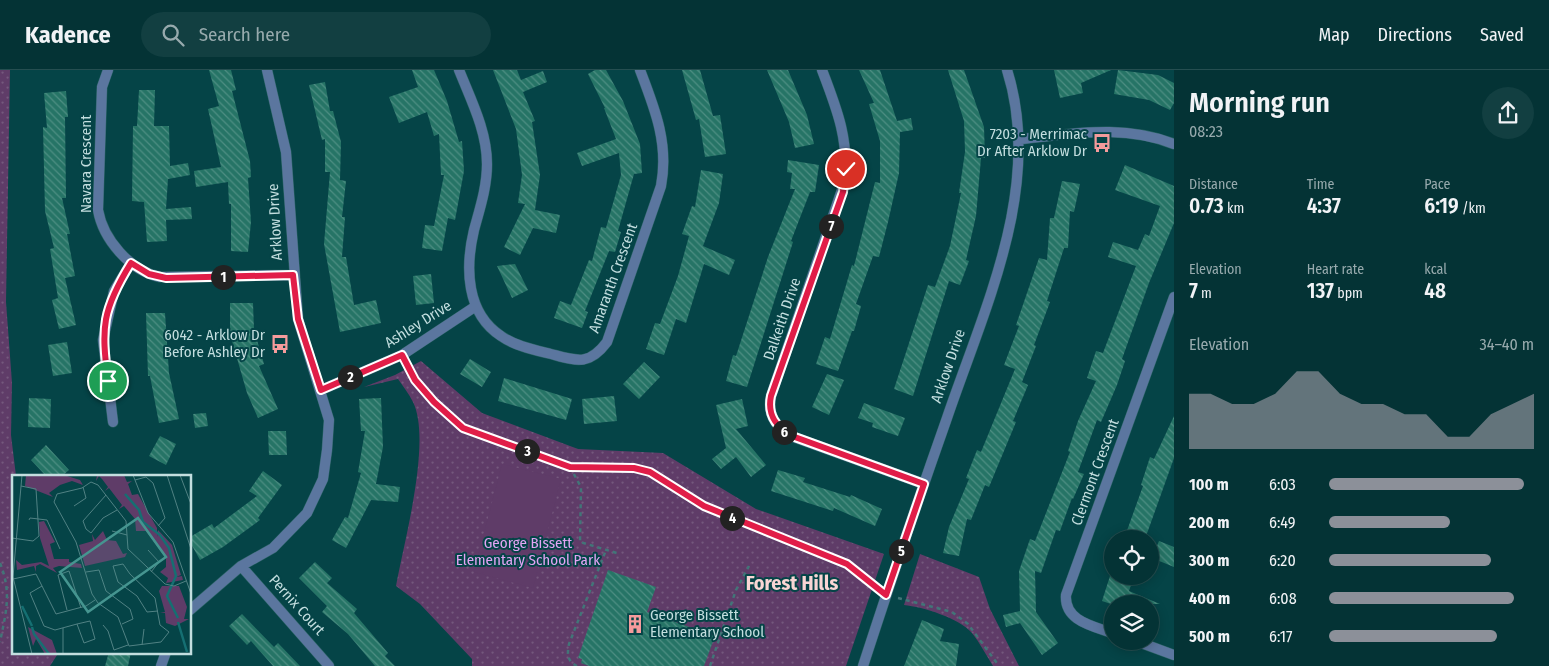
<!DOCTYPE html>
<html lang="en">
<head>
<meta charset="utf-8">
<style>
  body { margin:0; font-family:"Fira Sans Condensed",sans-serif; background:#123f41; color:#f1f3f6; height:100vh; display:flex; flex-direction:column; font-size:19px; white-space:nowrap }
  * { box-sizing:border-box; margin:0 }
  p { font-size:16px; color:#97aaad }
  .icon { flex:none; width:28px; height:28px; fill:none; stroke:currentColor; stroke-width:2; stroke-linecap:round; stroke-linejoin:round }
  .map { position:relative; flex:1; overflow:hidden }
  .details { display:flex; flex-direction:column; background:#043335; width:375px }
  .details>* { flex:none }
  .buttons { position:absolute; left:1104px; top:460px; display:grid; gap:10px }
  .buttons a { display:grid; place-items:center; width:55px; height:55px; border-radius:50%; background:#043335; box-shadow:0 2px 12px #0003,0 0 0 1px #254e50; font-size:25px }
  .pin { position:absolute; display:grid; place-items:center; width:42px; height:42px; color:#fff; margin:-21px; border:2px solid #fff; border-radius:50%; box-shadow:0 1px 5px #0007 }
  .km { position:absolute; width:25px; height:25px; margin:-12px; border-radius:50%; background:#222; color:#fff; font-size:14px; line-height:25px; text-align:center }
  .round { display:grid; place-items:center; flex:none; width:52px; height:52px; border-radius:26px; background:#123f41 }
  .headline { display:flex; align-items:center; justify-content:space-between; height:85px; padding:0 15px }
  h1 { font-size:28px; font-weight:600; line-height:38px }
  .metrics { display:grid; grid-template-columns:repeat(3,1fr); gap:8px; height:85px; padding:5px 15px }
  .metrics div { display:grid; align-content:center }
  .metrics b { font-size:21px; font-weight:600 }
  .metrics small { font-size:14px; font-weight:400 }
  .metrics p { font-size:14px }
  .chart { height:140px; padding:10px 15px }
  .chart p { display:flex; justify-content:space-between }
  .chart svg { width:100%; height:90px; margin-top:5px; fill:#8c9099; opacity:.7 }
  ul { padding:0 15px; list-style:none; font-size:16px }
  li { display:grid; grid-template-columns:80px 60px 1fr; align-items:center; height:38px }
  li i { height:12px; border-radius:6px; background:#8c9099 }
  header { display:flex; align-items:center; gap:30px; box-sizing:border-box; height:70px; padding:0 25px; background:#043335; border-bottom:1px solid #254e50 }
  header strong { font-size:24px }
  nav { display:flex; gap:28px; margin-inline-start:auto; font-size:18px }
  .search { width:350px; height:45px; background:#123f41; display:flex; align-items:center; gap:12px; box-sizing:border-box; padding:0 18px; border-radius:28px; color:#97aaad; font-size:19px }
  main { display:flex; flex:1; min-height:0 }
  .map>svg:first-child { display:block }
  .park { fill:url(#park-dots) }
  .pitch { fill:#5f3c68 }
  .building { fill:url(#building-back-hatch) }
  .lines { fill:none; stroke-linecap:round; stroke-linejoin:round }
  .minor-casing { stroke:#2b6365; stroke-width:11 }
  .path { stroke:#427578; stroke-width:2.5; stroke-dasharray:4 4; stroke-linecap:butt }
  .minor { stroke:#5b769f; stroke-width:10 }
  .route-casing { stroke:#fff; stroke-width:10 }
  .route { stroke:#e11d48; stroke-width:6 }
  .labels { text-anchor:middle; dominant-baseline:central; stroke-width:4; stroke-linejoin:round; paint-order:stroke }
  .poi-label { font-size:15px; fill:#c3dedf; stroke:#054447; text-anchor:end }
  .street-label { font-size:15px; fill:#c3dedf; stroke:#054447 }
  .park-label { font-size:15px; fill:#e3a4f4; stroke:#054447 }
  .district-label { font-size:20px; font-weight:bold; fill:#f9d5d4; stroke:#054447 }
  .inset-river { fill:none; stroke:#156f72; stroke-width:2.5 }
  .inset-road { fill:none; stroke:#518284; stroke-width:1 }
  .view { fill:#459590; fill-opacity:0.15; stroke:#459590; stroke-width:2.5 }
  .inset-edge { fill:none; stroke:#c3dedf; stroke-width:2.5 }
</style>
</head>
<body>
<header>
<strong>Kadence</strong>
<div class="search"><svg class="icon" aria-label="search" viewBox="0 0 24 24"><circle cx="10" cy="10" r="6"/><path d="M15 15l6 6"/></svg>Search here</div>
<nav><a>Map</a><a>Directions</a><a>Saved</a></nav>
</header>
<main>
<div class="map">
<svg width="1174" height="596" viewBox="0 0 1174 596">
  <defs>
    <pattern id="park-dots" width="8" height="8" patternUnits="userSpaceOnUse" patternTransform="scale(1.25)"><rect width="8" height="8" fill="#5f3c68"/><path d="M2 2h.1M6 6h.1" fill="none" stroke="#74587d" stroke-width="1.8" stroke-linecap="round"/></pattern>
    <pattern id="building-back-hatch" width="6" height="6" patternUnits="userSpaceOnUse" patternTransform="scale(1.25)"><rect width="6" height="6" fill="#267466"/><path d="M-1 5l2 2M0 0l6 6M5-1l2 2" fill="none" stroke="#4e8e83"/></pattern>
  </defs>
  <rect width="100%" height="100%" fill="#054447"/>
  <!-- park -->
  <path class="park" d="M0 0H10L6 232 12 313 11 365 16 406H14V582H59L50 596H0Z
    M421 291 482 343 578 379 663 383 756 439 884 484 846 596H472V589L420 534 396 516C404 472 432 371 413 332 409 324 403 316 398 309L364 317 395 305Z
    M920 484 979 507 990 539 1019 596H993C986 585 980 573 972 563 959 548 923 537 904 535Z"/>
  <!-- pitch -->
  <path class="pitch" d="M502 394 561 409 533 518 474 502Z"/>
  <!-- building -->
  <path class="building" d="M209 0H231L236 20 232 21 250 91 251 107 248 108 251 152 248 182 231 181V134H229L228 112 196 117 194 101 221 97 208 39 219 36Z
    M412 0H434L447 31 459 72 462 71 464 101 455 150 448 148 442 181 422 178 425 155 434 156 444 105H441L439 64 434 66 427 42 399 53 389 27 418 17Z
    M493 0H517L521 10 543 1 547 12 523 22 535 51 532 52 540 105 535 140 560 145 556 163 533 158 520 185 504 177 525 134 518 133 522 105 516 59Z
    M595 0H606L623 31 640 74 642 103 634 104 618 161 621 162 615 182 609 181 585 241 588 242 582 258 554 248 560 231 571 235 589 190 592 191 601 157 606 158 621 105 619 83 582 96 577 83 616 69 604 38H605L588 4Z
    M682 0H700L713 46 720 45 726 84 705 87 699 49 696 50Z
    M767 0H788L807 45 814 74 795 78 789 52Z
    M859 0H880L897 51 911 48 913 60 900 62 899 103 888 152 879 187 873 186 856 234 861 236 854 261H852L838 301 816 294 825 267 830 269 852 195 854 196 875 112 880 113V71L869 34 874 33Z
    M948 0H964L984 57 985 88H981L976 146 966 190 969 191 960 215 949 211 913 326 894 319 928 215 935 217 950 176 961 123H959L965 82 964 51Z
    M1054 0H1111L1081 13 1083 23 1060 28Z
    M1118 0 1158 5 1174 13V33L1170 40 1149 30 1114 24Z
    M325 12 330 41H333L341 72 340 110 346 111 342 147H345L342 187H346L354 235 376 230 381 253 340 262 324 174 330 102H325V69L322 70 309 15Z
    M139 20H155L154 56H169L170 96 188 93 190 105 168 109 166 139 191 137 192 149 166 150 167 171 147 172 144 132 132 131 133 56H137Z
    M66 21 68 47H65L66 128H62L70 164H67L75 206 65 208 76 255 59 259 52 230 58 228 50 179 54 178 45 141 43 57 47 58 44 23Z
    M788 90 819 95 815 122H810L791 171 793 172 747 317 726 311 733 285 736 286 768 187 795 119H790L792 103 787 102Z
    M1125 95 1174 116V153L1149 213 1122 289 1125 291 1117 315 1101 352 1097 350 1078 402 1084 404 1073 429 1072 428 1060 461 1056 460 1041 503 1035 501 1036 542 1058 573 1042 585 1020 553 1006 557 1003 545 1020 541 1019 501 1030 469 1035 471 1070 382 1068 381 1078 351 1096 311 1087 308 1096 281 1103 283 1136 196 1108 187 1113 172 1138 180 1145 164 1149 166 1160 136 1115 120Z
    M701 100 723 104 719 133 703 176 735 190 729 205 704 194 686 253 676 249 664 285 646 279 655 253 660 254 678 206 689 166 682 164 692 136 695 137Z
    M1062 111 1080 114 1074 142 1070 141 1068 178H1064L1047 231 1050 232 1034 275 1036 276 1022 312 1028 315 1013 351 1016 352 989 417 985 415 971 450 967 449 959 486 943 483 949 457 969 409 966 408 977 380 981 382 1015 299 1004 295 1019 256 1016 255 1039 188 1047 190 1050 148H1054Z
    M515 194 528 220 512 228 497 196Z
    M431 204 434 233 416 235 413 206Z
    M230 233H253L254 260 264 294 259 296 278 339 258 348 247 323 230 264Z
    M146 243H165L169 303 179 349 159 353 150 306H148Z
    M67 272 72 303 53 306 48 275Z
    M470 289 491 302 482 317 460 304Z
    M644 292 660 307 639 329 623 314Z
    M827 304 844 310 829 345 812 337Z
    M504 308 572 329 566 350 498 331Z
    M614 326 617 351 584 354 582 329Z
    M29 328 51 329 50 358 28 357Z
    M381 328 383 377 376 414 400 417 398 432 371 430 346 478 332 470 345 447 348 448 361 403 358 402 365 361H361L359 329Z
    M742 329 748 356 736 359 766 395 751 407 736 387 721 399 712 389 726 378 716 335Z
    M864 333 905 348 898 366 872 357 873 353 858 348Z
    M206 343 208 356 195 358 193 344Z
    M1174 346V388L1145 469H1124L1143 416 1141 415 1150 387 1154 389Z
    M268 361H286L287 385H269Z
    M160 366 176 374 166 395 149 386Z
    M46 375 69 400 62 406H46L31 390Z
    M778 400 805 408 803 412 850 427 851 425 882 439 875 456 834 438 833 441 771 421Z
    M263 401 282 415 258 448 260 450 223 477 200 490 190 472V467L212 454 214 458 257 426 249 421Z
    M1159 471 1174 477V497L1152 488Z
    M315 492 332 508 327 513 357 539 354 543 388 583 385 586 395 596H375L348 564 322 542 327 536 299 508Z
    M608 500 656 517 647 542 715 566 704 596H589L581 593 582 589 578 588Z
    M1110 506H1134L1129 521 1160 534H1111L1102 531Z
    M242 544 274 577 278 573 300 596H273L251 571 247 575 229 556Z
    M922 550 944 559 940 571 959 574 956 596H904Z
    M109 582H131L128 596H105Z"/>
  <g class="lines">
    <!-- minor casing -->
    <g class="minor-casing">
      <path id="minor" d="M108 0 102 17 98 140C103 169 130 201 160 207L293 205
        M459 0C471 30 487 61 487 94 487 117 480 138 474 160 465 198 466 243 501 266 515 276 535 280 551 284 577 291 589 296 607 272L661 116C669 74 655 39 640 0
        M822 0C837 39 850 72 844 114L771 326C767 345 776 357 791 366L924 414
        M1020 69C1074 64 1122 54 1174 74
        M321 320 402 285 476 236
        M113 352 103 270 114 221 131 193
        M241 496 329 596
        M190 540 241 496 273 478 307 443 323 409 327 380 329 350 298 249 286 82 267 0
        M1112 563C1093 556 1064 551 1066 525L1174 227
        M1136 571 1174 585
        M161 596 166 582
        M863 596C890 513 918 430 947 348 984 239 1044 116 1007 0"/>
    </g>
    <!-- path -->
    <path class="path" d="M407 295 415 310 433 332 463 358 570 397 634 398 650 402 703 435 847 494 876 516
      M570 397 581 417 580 472 620 484
      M0 493C12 523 6 542 0 572
      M898 528 952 542 968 554 999 596
      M577 596C567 591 567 584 569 574L606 480
      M710 596 736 520 749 496"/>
    <!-- minor -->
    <use href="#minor" class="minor"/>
  </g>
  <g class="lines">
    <!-- route casing -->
    <g class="route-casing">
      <path id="route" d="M108 311C101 257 102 240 131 193L149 204 166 208 293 205 298 249 321 320 402 285 415 310 434 332 463 358 570 397 634 398 650 402 704 436 847 494 886 525 924 414 792 366C776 357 767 345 771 326L843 122 846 99"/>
    </g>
    <!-- route -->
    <use href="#route" class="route"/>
  </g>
  <!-- icons -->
  <defs>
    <g id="bus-bare" transform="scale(1.5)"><path d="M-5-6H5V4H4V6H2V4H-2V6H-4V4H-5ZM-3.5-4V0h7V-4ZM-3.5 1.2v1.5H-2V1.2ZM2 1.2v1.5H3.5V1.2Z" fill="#f59b9c" stroke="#054447" stroke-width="2.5" paint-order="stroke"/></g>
    <g id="building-bare" transform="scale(1.5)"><path d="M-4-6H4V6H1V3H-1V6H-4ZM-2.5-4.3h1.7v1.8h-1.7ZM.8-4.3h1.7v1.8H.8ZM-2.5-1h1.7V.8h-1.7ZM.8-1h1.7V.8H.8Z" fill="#f59b9c" stroke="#054447" stroke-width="2.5" paint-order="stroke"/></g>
  </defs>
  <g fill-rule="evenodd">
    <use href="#bus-bare" x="1102" y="73"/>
    <use href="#bus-bare" x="280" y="274"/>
    <use href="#building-bare" x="635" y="554"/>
  </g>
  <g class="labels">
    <!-- poi labels -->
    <g class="poi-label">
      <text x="1087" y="64">7203 - Merrimac<tspan x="1087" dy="17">Dr After Arklow Dr</tspan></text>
      <text x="265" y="265">6042 - Arklow Dr<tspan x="265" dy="17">Before Ashley Dr</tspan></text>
      <text x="650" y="545" text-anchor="start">George Bissett<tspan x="650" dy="17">Elementary School</tspan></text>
    </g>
    <!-- street labels -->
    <g class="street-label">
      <text transform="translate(86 94) rotate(-90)">Navara Crescent</text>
      <text transform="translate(275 152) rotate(-93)">Arklow Drive</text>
      <text transform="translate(613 208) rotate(-70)">Amaranth Crescent</text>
      <text transform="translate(782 249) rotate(-71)">Dalkeith Drive</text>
      <text transform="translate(418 254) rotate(-32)">Ashley Drive</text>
      <text transform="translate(948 296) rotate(-71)">Arklow Drive</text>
      <text transform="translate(1095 402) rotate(-70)">Clermont Crescent</text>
      <text transform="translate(297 535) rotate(48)">Pernix Court</text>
    </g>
    <!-- park labels -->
    <g class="park-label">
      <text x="528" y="473">George Bissett<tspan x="528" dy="17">Elementary School Park</tspan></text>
    </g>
    <!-- district labels -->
    <g class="district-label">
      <text x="792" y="513">Forest Hills</text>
    </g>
  </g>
  <!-- overview -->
  <g transform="translate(12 405)">
    <rect width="179" height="179" fill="#054447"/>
    <path d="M16 152 40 165 45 179H33L24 164 21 171Z" fill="#5f3c68"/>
    <path d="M14 0H52L68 5 71 10 60 6 48 10 37 18 41 22 13 11ZM85 0H112L115 7 120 6 116 9 120 20 126 19 145 53V62L146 55 160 70 169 100 164 102 170 101 171 105 154 108 156 103 148 97 154 92V83L134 56H124L123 44 112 31 107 34 110 30 97 13 93 16 96 12 90 4 87 1 84 6ZM32 46 43 67 38 69 42 84H57V87L69 89 70 93 47 91 41 93 45 98 28 89 24 91V97L22 91 5 95 4 85 10 90 29 87 37 91 28 63 27 47ZM91 56 95 65 104 66 111 79 115 78 113 82 73 91 67 70 81 66 80 59 83 65ZM150 111H167L175 132 172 144H177L163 151 154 148 153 138H148L153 137 147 116Z" fill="#5f3c68"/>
    <path class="inset-river" d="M113 19 127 35 131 47 148 60 157 73 164 101 155 121 166 143M10 131 20 151M166 147 175 177M20 152 22 159 37 179"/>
    <path class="inset-road" d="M10 0 1 102 20 179M121 0 136 38 161 67 179 119M155 0 179 74M168 0 179 29M123 5 134 2 141 8 153 43 146 51M79 7 70 13 45 19 42 27 64 67 80 119 86 128 106 142 117 171 149 167 157 157 148 150 143 123 118 99 111 89M79 7 86 10 114 46 116 74 153 109 162 111 174 106M94 20 71 46 74 54 79 58 91 43 105 35M62 31 74 23 71 12M17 45 18 43 35 45 48 74M100 56 115 60M0 63 21 66 27 61 24 14 9 11M136 75 147 87 139 97M111 89 101 91 106 107 125 121 135 137 146 136M74 97 87 95 94 116 118 134 121 144 110 149M1 104 24 99 44 139 74 131 83 125M30 111 18 118 32 151 43 155 65 149M55 135 46 100 57 96 69 133M78 146 83 164 72 168 65 149ZM91 150 96 156 102 175 116 170M51 153V179M130 170 132 154"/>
    <path class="view" d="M126 43 154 82 76 137 48 97Z"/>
    <rect width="179" height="179" class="inset-edge"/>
  </g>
</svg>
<div class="buttons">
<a><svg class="icon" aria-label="locate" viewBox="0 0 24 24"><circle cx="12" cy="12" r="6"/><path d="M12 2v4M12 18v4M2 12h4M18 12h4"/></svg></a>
<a><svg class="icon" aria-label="layers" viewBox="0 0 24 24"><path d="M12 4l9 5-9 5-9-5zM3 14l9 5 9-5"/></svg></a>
</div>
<div class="pin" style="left:108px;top:311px;background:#1e9e55"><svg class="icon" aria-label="arrive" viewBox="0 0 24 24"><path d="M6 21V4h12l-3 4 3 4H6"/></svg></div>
<div class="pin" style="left:846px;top:99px;background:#d93025"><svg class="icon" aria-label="check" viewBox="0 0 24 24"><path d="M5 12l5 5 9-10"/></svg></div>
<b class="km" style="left:223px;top:207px">1</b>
<b class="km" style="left:350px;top:307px">2</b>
<b class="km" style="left:527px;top:381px">3</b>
<b class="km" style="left:732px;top:448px">4</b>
<b class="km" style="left:901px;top:481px">5</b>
<b class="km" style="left:784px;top:362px">6</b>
<b class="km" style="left:831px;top:156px">7</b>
</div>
<section class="details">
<div class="headline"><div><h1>Morning run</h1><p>08:23</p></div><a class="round"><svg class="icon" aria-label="share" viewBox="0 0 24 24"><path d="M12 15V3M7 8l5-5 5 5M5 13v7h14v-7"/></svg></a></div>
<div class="metrics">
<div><p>Distance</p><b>0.73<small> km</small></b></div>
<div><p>Time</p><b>4:37</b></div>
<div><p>Pace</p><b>6:19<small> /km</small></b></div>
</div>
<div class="metrics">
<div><p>Elevation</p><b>7<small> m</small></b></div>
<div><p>Heart rate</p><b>137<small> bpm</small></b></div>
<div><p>kcal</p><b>48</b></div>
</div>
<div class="chart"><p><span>Elevation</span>34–40 m</p>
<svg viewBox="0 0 160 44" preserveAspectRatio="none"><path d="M0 44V17L10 17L20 22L30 22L40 17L50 6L60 6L70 17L80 22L90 22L100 27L110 27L120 38L130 38L140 27L150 22L160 17V44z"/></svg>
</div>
<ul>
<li><b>100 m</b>6:03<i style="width:95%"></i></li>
<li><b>200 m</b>6:49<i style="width:59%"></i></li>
<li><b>300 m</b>6:20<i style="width:79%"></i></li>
<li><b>400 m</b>6:08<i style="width:90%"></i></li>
<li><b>500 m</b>6:17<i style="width:82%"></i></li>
</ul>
</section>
</main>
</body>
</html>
